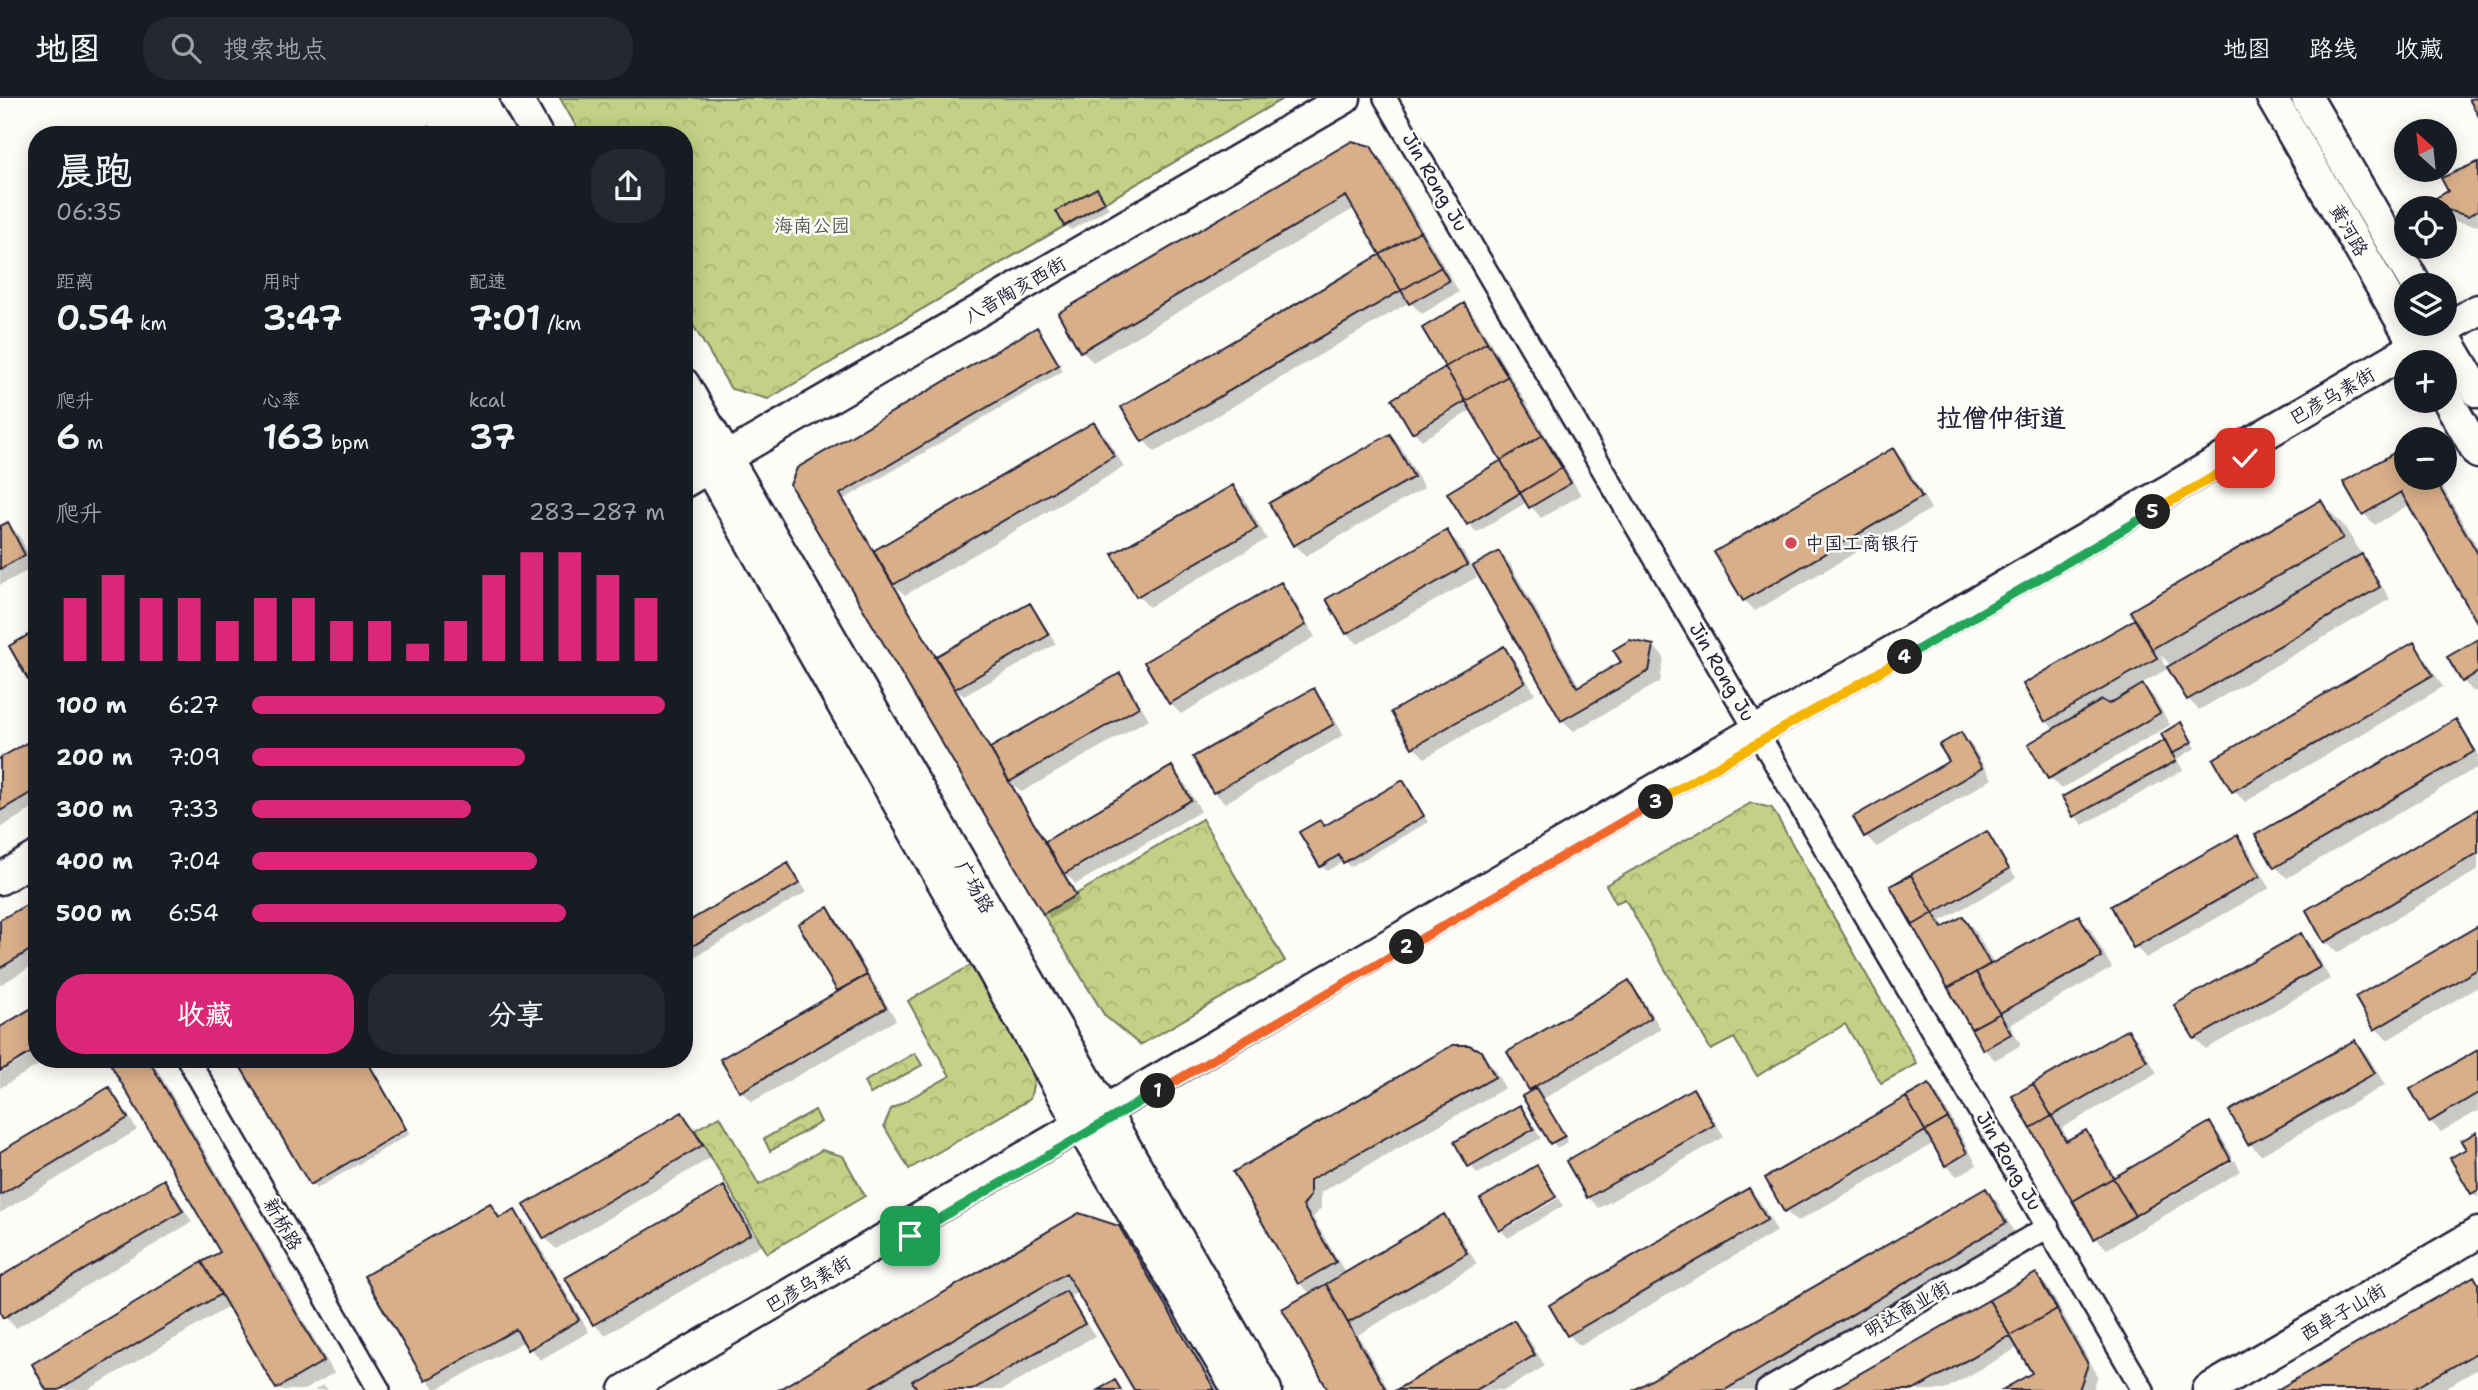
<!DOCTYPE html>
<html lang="zh">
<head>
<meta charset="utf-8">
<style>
  body { margin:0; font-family:"Shantell Sans","LXGW WenKai TC",sans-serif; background:#242831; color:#f1f3f6; height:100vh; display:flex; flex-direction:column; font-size:26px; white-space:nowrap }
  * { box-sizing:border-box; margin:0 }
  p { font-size:23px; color:#9ea1a6 }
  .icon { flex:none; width:38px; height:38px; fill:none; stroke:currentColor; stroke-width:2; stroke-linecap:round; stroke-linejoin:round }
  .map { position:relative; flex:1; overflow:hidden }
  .panel { position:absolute; left:28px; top:28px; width:665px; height:942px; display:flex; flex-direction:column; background:#171b24; border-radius:28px; box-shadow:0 4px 18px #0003 }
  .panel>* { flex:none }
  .needle { width:46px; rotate:333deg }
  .tools { position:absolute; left:2394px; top:21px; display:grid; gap:14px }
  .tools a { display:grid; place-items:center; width:63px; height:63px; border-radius:50%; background:#171b24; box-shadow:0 4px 18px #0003; font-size:35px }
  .pin { position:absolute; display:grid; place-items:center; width:60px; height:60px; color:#fff; margin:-30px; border-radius:14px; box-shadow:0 4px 10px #0006 }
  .km { position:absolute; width:35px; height:35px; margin:-18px; border-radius:50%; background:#222; color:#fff; font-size:19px; line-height:35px; text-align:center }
  .round { display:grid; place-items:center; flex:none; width:74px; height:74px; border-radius:28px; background:#242831 }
  .headline { display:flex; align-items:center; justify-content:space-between; height:119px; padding:0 28px }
  h1 { font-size:38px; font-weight:600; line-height:52px }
  .metrics { display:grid; grid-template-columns:repeat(3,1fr); gap:10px; height:119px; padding:7px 28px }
  .metrics div { display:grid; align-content:center }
  .metrics b { font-size:35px; font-weight:600 }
  .metrics small { font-size:19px; font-weight:400 }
  .metrics p { font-size:19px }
  .chart { height:196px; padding:14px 28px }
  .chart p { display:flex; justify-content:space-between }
  .chart svg { width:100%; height:126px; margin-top:7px; stroke:#db2777; stroke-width:6 }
  .action { display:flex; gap:14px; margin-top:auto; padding:14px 28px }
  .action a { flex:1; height:80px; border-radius:28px; background:#db2777; color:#fff; font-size:28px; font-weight:600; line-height:80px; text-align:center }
  .action a+a { background:#242831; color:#f1f3f6 }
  ul { padding:0 28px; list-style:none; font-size:23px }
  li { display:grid; grid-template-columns:112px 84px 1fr; align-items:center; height:52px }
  li i { height:18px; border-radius:9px; background:#db2777 }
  header { display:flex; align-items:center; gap:42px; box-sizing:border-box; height:98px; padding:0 35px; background:#171b24; border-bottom:2px solid #363941 }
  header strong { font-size:33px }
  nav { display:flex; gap:38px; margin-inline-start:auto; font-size:24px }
  .search { width:490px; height:63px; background:#242831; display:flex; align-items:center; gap:18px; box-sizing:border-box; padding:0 24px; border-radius:28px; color:#9ea1a6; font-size:26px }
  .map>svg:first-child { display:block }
  .park { fill:url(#park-crowns); stroke:#727a60; stroke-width:2 }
  .shadow { fill:#0003 }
  .building { fill:#d9af8a; stroke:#22223b; stroke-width:2 }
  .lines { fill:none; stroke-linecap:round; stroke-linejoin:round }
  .street-casing { stroke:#22223b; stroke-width:26 }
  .secondary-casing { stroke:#22223b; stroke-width:35 }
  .street { stroke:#fdfcf7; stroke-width:21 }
  .secondary { stroke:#fdfcf7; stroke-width:30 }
  .split-1-casing { stroke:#fff; stroke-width:14 }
  .split-2-casing { stroke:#fff; stroke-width:14 }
  .split-3-casing { stroke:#fff; stroke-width:14 }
  .split-4-casing { stroke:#fff; stroke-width:14 }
  .split-5-casing { stroke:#fff; stroke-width:14 }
  .split-6-casing { stroke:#fff; stroke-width:14 }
  .split-1 { stroke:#22a559; stroke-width:9 }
  .split-2 { stroke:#f0652b; stroke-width:9 }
  .split-3 { stroke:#f0652b; stroke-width:9 }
  .split-4 { stroke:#f5b400; stroke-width:9 }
  .split-5 { stroke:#22a559; stroke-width:9 }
  .split-6 { stroke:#f5b400; stroke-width:9 }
  .poi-dot { fill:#d1495b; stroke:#fdfcf7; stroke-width:2.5 }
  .labels { text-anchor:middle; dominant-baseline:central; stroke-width:5; stroke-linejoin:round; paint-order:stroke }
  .street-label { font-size:19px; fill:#22223b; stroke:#fdfcf7 }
  .park-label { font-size:19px; fill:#525751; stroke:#fdfcf7 }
  .poi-label { font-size:19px; fill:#22223b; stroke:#fdfcf7; text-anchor:start }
  .district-label { font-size:26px; font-weight:bold; fill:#22223b; stroke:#fdfcf7 }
</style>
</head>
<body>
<header>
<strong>地图</strong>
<div class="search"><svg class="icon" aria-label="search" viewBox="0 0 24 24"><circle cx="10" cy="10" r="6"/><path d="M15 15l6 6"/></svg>搜索地点</div>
<nav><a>地图</a><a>路线</a><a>收藏</a></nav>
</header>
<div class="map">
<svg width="2478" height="1292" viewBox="0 0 2478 1292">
  <defs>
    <pattern id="park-crowns" width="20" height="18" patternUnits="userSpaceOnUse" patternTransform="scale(1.75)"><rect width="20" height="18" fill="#c2d185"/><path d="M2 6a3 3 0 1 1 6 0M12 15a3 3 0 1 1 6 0" fill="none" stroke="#a6b374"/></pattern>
  </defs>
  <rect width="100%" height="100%" fill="#fdfcf7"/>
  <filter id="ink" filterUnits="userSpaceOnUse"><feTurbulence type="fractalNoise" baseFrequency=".0143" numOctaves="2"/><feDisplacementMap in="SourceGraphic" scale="14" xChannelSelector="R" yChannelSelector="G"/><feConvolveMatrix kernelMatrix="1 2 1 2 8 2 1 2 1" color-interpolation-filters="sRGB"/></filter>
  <g filter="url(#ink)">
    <!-- park -->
    <path class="park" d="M560 0H1284L768 301 731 291 684 212V37H581Z
      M1751 705 1772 710 1917 966 1881 985 1845 926 1757 978 1734 940 1711 952 1625 801 1616 805 1606 787Z
      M1202 721 1285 863 1140 947 1105 918 1043 816Z
      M975 865 1036 974 1030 1001 909 1071 884 1028 891 1011 950 978 908 903Z
      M915 955 922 967 870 996 864 984Z
      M815 1012 821 1024 770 1053 764 1041Z
      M720 1018 759 1087 822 1052 843 1058 865 1098 767 1155 695 1032Z"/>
    <!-- shadow -->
    <path class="shadow" d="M1370 50 1382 62 1459 194 1422 216 1410 204 1155 354 1144 343 1383 157 1355 110 1093 264 1082 253Z
      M2478 66V128L2454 123 2445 114 2451 93 2443 80Z
      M1096 92 1109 110 1071 132 1066 127Z
      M1464 207 1475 218 1581 397 1541 420 1527 404 1476 435 1449 395 1503 363 1472 312 1422 342 1414 334 1447 270Z
      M1037 231 1063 273 843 402 874 454 1094 326 1105 337 1124 369 905 497 893 486 937 560 1030 507 1038 516 1056 546 964 598 955 591 990 651 1119 577 1130 589 1149 621 1022 694 1009 683 1045 745 1172 671 1183 682 1201 713 1076 786 1065 775 1080 803 1050 821 792 387Z
      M1389 338 1401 349 1424 390 1306 458 1295 447Z
      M1893 352 1904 363 1931 411 1755 513 1744 502Z
      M2406 354V380H2437L2478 450V522L2410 406 2375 427 2364 416 2395 356Z
      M1232 389 1244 400 1267 441 1149 509 1138 498Z
      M2321 404 2344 428 2390 501 2199 612 2188 601 2172 569 2160 556 2167 571 2141 586 2154 599 2170 627 2061 691 2050 680 2030 647 2055 632 2046 623 2137 522Z
      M8 426 19 437 35 469 0 487V430Z
      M1446 434 1458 445 1477 479 1358 546 1347 535Z
      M1499 455 1510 466 1580 589 1653 548 1664 559 1660 584 1574 633 1562 622Z
      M1280 486 1292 498 1315 539 1181 616 1170 605Z
      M37 534V588L30 582Z
      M2478 543V591L2474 594 2463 583Z
      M2413 546 2424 558 2443 589 2245 704 2234 693Z
      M1504 551 1515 562 1535 596 1425 660 1414 649Z
      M1313 592 1324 603 1344 637 1225 705 1214 694Z
      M2455 623 2478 654V669L2287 780 2276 769Z
      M2181 627 2196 650 2177 661 2183 672 2083 727 2075 718 2064 699 2167 643Z
      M1961 636 1972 648 1992 681 1877 749 1865 737 1951 663Z
      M37 641V708L0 730V662Z
      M1403 684 1428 724 1350 769 1344 763 1327 773 1321 768 1320 724 1326 729Z
      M2478 713V772L2337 855 2326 844Z
      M1987 735 2016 780 1941 823 1945 830 1963 820 1974 831 1994 866 2079 819 2090 830 2112 870 2010 927 2021 947 1995 962 1984 951 1893 789Z
      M2237 740 2248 751 2270 790 2146 860 2135 848Z
      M788 767 807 794 684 865V828Z
      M37 805V865L0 887V825Z
      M827 811 835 819 896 922 752 1004 741 993 840 894 800 826Z
      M2478 830V889L2387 942 2376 930Z
      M2301 837 2312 848 2330 881 2206 951 2195 940Z
      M1628 884 1639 896 1661 931 1543 1001 1568 1044 1557 1050 1525 999 1534 993 1531 991Z
      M2128 933 2139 944 2157 975 2062 1030 2069 1044 2085 1035 2096 1046 2116 1080 2209 1026 2220 1037 2233 1059 2097 1138V1141L2015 999Z
      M2355 944 2366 955 2385 987 2261 1057 2250 1046Z
      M37 953V961H49L0 990V975Z
      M1480 954 1491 966 1505 990 1321 1094V1110L1313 1120 1346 1176 1444 1118 1455 1130 1477 1166 1358 1237 1389 1292H1331L1311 1196 1299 1185 1236 1075Z
      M2478 954V1013L2441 1034 2430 1023Z
      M114 961H151L334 1275 304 1292H280L230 1208 88 1292H48L223 1155 111 962Z
      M238 961H366L410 1036 316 1091Z
      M1929 989 1940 1000 1977 1067 1957 1078 1946 1067 1934 1045 1797 1124 1786 1113 1767 1081Z
      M108 991 119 1002 137 1032 0 1115V1056Z
      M1693 993 1704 1004 1724 1039 1599 1110 1588 1099Z
      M1520 1009 1541 1040 1478 1076 1470 1068Z
      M682 1016 693 1027 712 1059 556 1151 545 1140Z
      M2476 1036 2478 1038V1100L2473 1095 2468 1051Z
      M2235 1062 2241 1073 2107 1151 2097 1141Z
      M1537 1069 1557 1097 1500 1130Z
      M163 1083 174 1094 192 1124 16 1230 5 1219 0 1211V1181Z
      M723 1091 734 1102 761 1147 605 1237 594 1226Z
      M1749 1092 1760 1103 1777 1133 1580 1248 1569 1237 1551 1207Z
      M1985 1092 1997 1103 2015 1136 1754 1292H1637Z
      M1559 1100 1563 1108 1508 1140 1502 1133Z
      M490 1107 503 1121 515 1114 526 1125 589 1234 540 1262 525 1243 436 1292 427 1282 366 1178Z
      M1118 1129 1135 1147 1220 1292H1217L1129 1141H1125L1213 1292H1136L1079 1194 1069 1199 1095 1238 1002 1292H920L917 1288 910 1292H781Z
      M2036 1177 2047 1188 2098 1278 2093 1292H2006L2034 1276 2019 1249 1944 1292H1835Z
      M2474 1180 2478 1185V1271L2442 1292H2280Z
      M1514 1224 1525 1235 1545 1268 1505 1292H1399Z
      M323 1287 328 1292H314Z"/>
    <!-- building -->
    <path class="building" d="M2478 0V17L2469 1Z
      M429 28 434 37H414Z
      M1352 43 1371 48 1449 183 1409 206 1346 98 1080 254 1058 215Z
      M2478 64V112L2468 118 2440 110 2434 101 2448 93 2441 80Z
      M1097 90 1105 104 1064 128 1056 113Z
      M1420 133 1441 169 1142 344 1121 309Z
      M1464 205 1571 385 1529 410 1422 230Z
      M1037 229 1059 267 840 396 1076 797 1043 816 790 387 797 370Z
      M1487 244 1508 278 1412 335 1392 301Z
      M1094 324 1114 358 893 487 873 453Z
      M1390 336 1414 379 1293 448 1269 405Z
      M1543 337 1563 369 1467 427 1447 395Z
      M1893 350 1922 399 1743 503 1714 454Z
      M2406 352V380H2434L2478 456V526L2401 394 2362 417 2343 384 2394 355Z
      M1233 387 1257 430 1136 499 1112 456Z
      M2321 402 2343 440 2152 551 2130 513Z
      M8 424 25 457 0 471V428Z
      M1447 432 1467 467 1346 536 1326 501Z
      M1499 453 1577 589 1621 564 1613 552 1630 542 1654 547 1649 573 1561 623 1473 468Z
      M2362 456 2380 489 2187 602 2167 569Z
      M1281 484 1306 527 1169 606 1144 564Z
      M1030 505 1049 537 955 591 935 559Z
      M2135 521 2157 560 2045 624 2023 586Z
      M37 532V578L29 583 9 548Z
      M2478 541V574L2462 584 2447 559Z
      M2414 544 2433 577 2232 694 2213 661Z
      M1504 548 1525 584 1412 650 1391 614Z
      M1120 575 1139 609 1009 684 990 650Z
      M2143 586 2160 615 2048 681 2028 646 2102 602 2109 606Z
      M1314 590 1334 626 1213 695 1193 659Z
      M2456 621 2475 653 2274 770 2255 737Z
      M2181 624 2192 644 2172 656 2161 636Z
      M1961 634 1982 670 1864 739 1853 719 1949 663 1939 647Z
      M37 639V691L0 713V660Z
      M2165 642 2176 663 2073 719 2062 699Z
      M1172 668 1191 702 1064 776 1044 744Z
      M1403 682 1424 718 1343 765 1339 757 1320 769 1299 734 1320 722 1324 728Z
      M2478 711V755L2324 845 2306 812Z
      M1987 733 2009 771 1913 827 1890 788Z
      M2237 737 2260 778 2133 850 2111 808Z
      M788 765 800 785 684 853V826Z
      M1911 777 1942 830 1963 818 1990 866 1976 874 2011 936 1983 952 1890 788Z
      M33 803H37V848L0 870V822Z
      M828 809 867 877 837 893 798 826Z
      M2079 817 2102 859 1971 931 1948 890Z
      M2478 828V871L2374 932 2355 899Z
      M2301 835 2320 869 2194 941 2174 907Z
      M867 877 886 910 740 994 720 961Z
      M1629 882 1651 920 1529 992 1507 954Z
      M37 907V951L0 973V929Z
      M2128 931 2147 963 2031 1030 2012 998Z
      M2355 942 2375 975 2248 1047 2229 1013Z
      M1453 947H1469L1481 953 1495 979 1310 1082V1098L1303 1108 1336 1164 1298 1186 1233 1074Z
      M2478 952V995L2429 1024 2410 991Z
      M148 961 324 1263 276 1291 202 1164 220 1154 108 962Z
      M236 961H366L406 1031 310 1087Z
      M1929 986 1948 1020 1784 1114 1765 1080Z
      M1929 986 1967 1055 1945 1068 1906 999Z
      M2033 986 2066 1043 2086 1032 2135 1118 2094 1141 2012 998Z
      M109 989 128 1020 0 1097V1054Z
      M1536 990 1565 1038 1550 1046 1522 998Z
      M1693 990 1714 1027 1587 1100 1566 1063Z
      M1520 1007 1534 1031 1468 1069 1454 1044Z
      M682 1014 703 1047 544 1141 524 1107Z
      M2210 1024 2231 1062 2094 1141 2073 1103Z
      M2477 1034 2478 1092 2471 1096 2450 1060 2466 1051 2461 1043Z
      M1537 1067 1556 1099 1499 1133 1480 1101Z
      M164 1081 183 1113 3 1220 0 1214V1179Z
      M724 1088 751 1136 593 1227 565 1180Z
      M1749 1090 1767 1122 1567 1238 1549 1207Z
      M1986 1090 2006 1125 1725 1292H1634Z
      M490 1105 499 1120 515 1112 579 1222 528 1252 516 1231 425 1283 364 1178Z
      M1079 1115 1119 1128 1215 1292H1134L1066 1175 866 1292H778Z
      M1444 1116 1467 1155 1348 1225 1326 1186Z
      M202 1164 221 1196 59 1292H46L32 1266Z
      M2036 1175 2057 1211 1914 1292H1831Z
      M2036 1175 2088 1266 2079 1292H2002L2032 1275 1989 1202Z
      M2474 1178 2478 1185V1254L2412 1292H2277Z
      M1326 1186 1348 1225 1386 1292H1328L1282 1211Z
      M1066 1193 1085 1226 972 1292H918L912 1283Z
      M1514 1222 1535 1257 1476 1292H1396Z
      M1115 1282 1121 1292H1098Z"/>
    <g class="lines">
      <!-- street casing -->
      <g class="street-casing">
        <path id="street" d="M1385 0 2143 1292
          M188 961 379 1292
          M1767 1292 2048 1129"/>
      </g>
      <!-- secondary casing -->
      <g class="secondary-casing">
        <path id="secondary" d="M516 0 537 37
          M2272 0 2425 264
          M2307 0 2416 187
          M2438 226 2478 294
          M684 286 1266 1292
          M2445 297 2478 355
          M688 333 1080 1027 1238 1292
          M684 384 1345 0
          M0 781 37 759
          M625 1292 2478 212
          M2208 1292 2478 1135"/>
      </g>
      <!-- street -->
      <use href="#street" class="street"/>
      <!-- secondary -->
      <use href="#secondary" class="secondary"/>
    </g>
  </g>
  <g class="lines" filter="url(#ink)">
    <!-- split-1 casing -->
    <g class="split-1-casing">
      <path id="split-1" d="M910 1138 1158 993"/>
    </g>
    <!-- split-2 casing -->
    <g class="split-2-casing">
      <path id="split-2" d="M1158 993 1407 849"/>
    </g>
    <!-- split-3 casing -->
    <g class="split-3-casing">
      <path id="split-3" d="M1407 849 1656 704"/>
    </g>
    <!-- split-4 casing -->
    <g class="split-4-casing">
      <path id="split-4" d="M1656 704 1905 559"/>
    </g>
    <!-- split-5 casing -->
    <g class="split-5-casing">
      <path id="split-5" d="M1905 559 2153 414"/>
    </g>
    <!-- split-6 casing -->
    <g class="split-6-casing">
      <path id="split-6" d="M2153 414 2245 360"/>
    </g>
    <!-- split-1 -->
    <use href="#split-1" class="split-1"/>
    <!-- split-2 -->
    <use href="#split-2" class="split-2"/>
    <!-- split-3 -->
    <use href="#split-3" class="split-3"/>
    <!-- split-4 -->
    <use href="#split-4" class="split-4"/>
    <!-- split-5 -->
    <use href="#split-5" class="split-5"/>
    <!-- split-6 -->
    <use href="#split-6" class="split-6"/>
  </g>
  <!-- markers -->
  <circle class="poi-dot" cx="1791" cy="445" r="7"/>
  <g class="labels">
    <!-- street labels -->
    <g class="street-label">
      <text transform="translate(1435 84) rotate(60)">Jin Rong Ju</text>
      <text transform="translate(2349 132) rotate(60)">黄河路</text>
      <text transform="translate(1015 192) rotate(-30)">八音陶亥西街</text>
      <text transform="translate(2332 298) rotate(-30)">巴彦乌素街</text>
      <text transform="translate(1722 574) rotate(60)">Jin Rong Ju</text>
      <text transform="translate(975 789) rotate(60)">广场路</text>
      <text transform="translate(2009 1063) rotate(60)">Jin Rong Ju</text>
      <text transform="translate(283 1126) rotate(60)">新桥路</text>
      <text transform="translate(808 1186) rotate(-30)">巴彦乌素街</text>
      <text transform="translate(1907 1211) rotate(-30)">明达商业街</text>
      <text transform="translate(2343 1214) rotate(-30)">西卓子山街</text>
    </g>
    <!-- park labels -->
    <g class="park-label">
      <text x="812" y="127">海南公园</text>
    </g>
    <!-- poi labels -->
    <g class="poi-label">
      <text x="1805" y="445">中国工商银行</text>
    </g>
    <!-- district labels -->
    <g class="district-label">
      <text x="2001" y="319">拉僧仲街道</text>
    </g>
  </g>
</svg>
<div class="tools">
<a><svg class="needle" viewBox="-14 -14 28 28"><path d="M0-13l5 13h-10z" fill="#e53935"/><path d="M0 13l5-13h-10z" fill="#9ea1a6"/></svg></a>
<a><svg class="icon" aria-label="locate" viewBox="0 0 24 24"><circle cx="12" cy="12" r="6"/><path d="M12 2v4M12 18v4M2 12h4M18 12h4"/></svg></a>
<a><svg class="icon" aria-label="layers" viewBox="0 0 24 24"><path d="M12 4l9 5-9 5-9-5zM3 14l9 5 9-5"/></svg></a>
<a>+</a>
<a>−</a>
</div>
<div class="pin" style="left:910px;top:1138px;background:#1e9e55"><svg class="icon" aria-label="arrive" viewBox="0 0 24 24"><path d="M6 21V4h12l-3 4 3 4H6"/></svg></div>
<div class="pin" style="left:2245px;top:360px;background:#d93025"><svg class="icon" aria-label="check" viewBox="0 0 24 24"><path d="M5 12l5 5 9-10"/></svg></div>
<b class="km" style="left:1158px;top:993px">1</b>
<b class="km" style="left:1407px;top:849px">2</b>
<b class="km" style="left:1656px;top:704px">3</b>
<b class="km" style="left:1905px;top:559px">4</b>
<b class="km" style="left:2153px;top:414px">5</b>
<section class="panel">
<div class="headline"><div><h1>晨跑</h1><p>06:35</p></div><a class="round"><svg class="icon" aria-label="share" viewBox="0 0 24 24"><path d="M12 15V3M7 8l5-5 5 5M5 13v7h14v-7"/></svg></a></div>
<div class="metrics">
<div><p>距离</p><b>0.54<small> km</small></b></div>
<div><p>用时</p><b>3:47</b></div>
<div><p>配速</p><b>7:01<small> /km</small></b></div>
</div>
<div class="metrics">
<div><p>爬升</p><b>6<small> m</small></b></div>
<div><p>心率</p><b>163<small> bpm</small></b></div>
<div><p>kcal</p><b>37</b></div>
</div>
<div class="chart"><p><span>爬升</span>283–287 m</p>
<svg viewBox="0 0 160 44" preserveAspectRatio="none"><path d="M5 44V22M15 44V14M25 44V22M35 44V22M45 44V30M55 44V22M65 44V22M75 44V30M85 44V30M95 44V38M105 44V30M115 44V14M125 44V6M135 44V6M145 44V14M155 44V22"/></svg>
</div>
<ul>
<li><b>100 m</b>6:27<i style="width:100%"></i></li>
<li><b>200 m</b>7:09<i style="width:66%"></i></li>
<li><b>300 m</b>7:33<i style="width:53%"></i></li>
<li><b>400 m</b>7:04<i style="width:69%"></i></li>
<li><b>500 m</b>6:54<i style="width:76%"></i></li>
</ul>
<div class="action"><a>收藏</a><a>分享</a></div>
</section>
</div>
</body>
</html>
